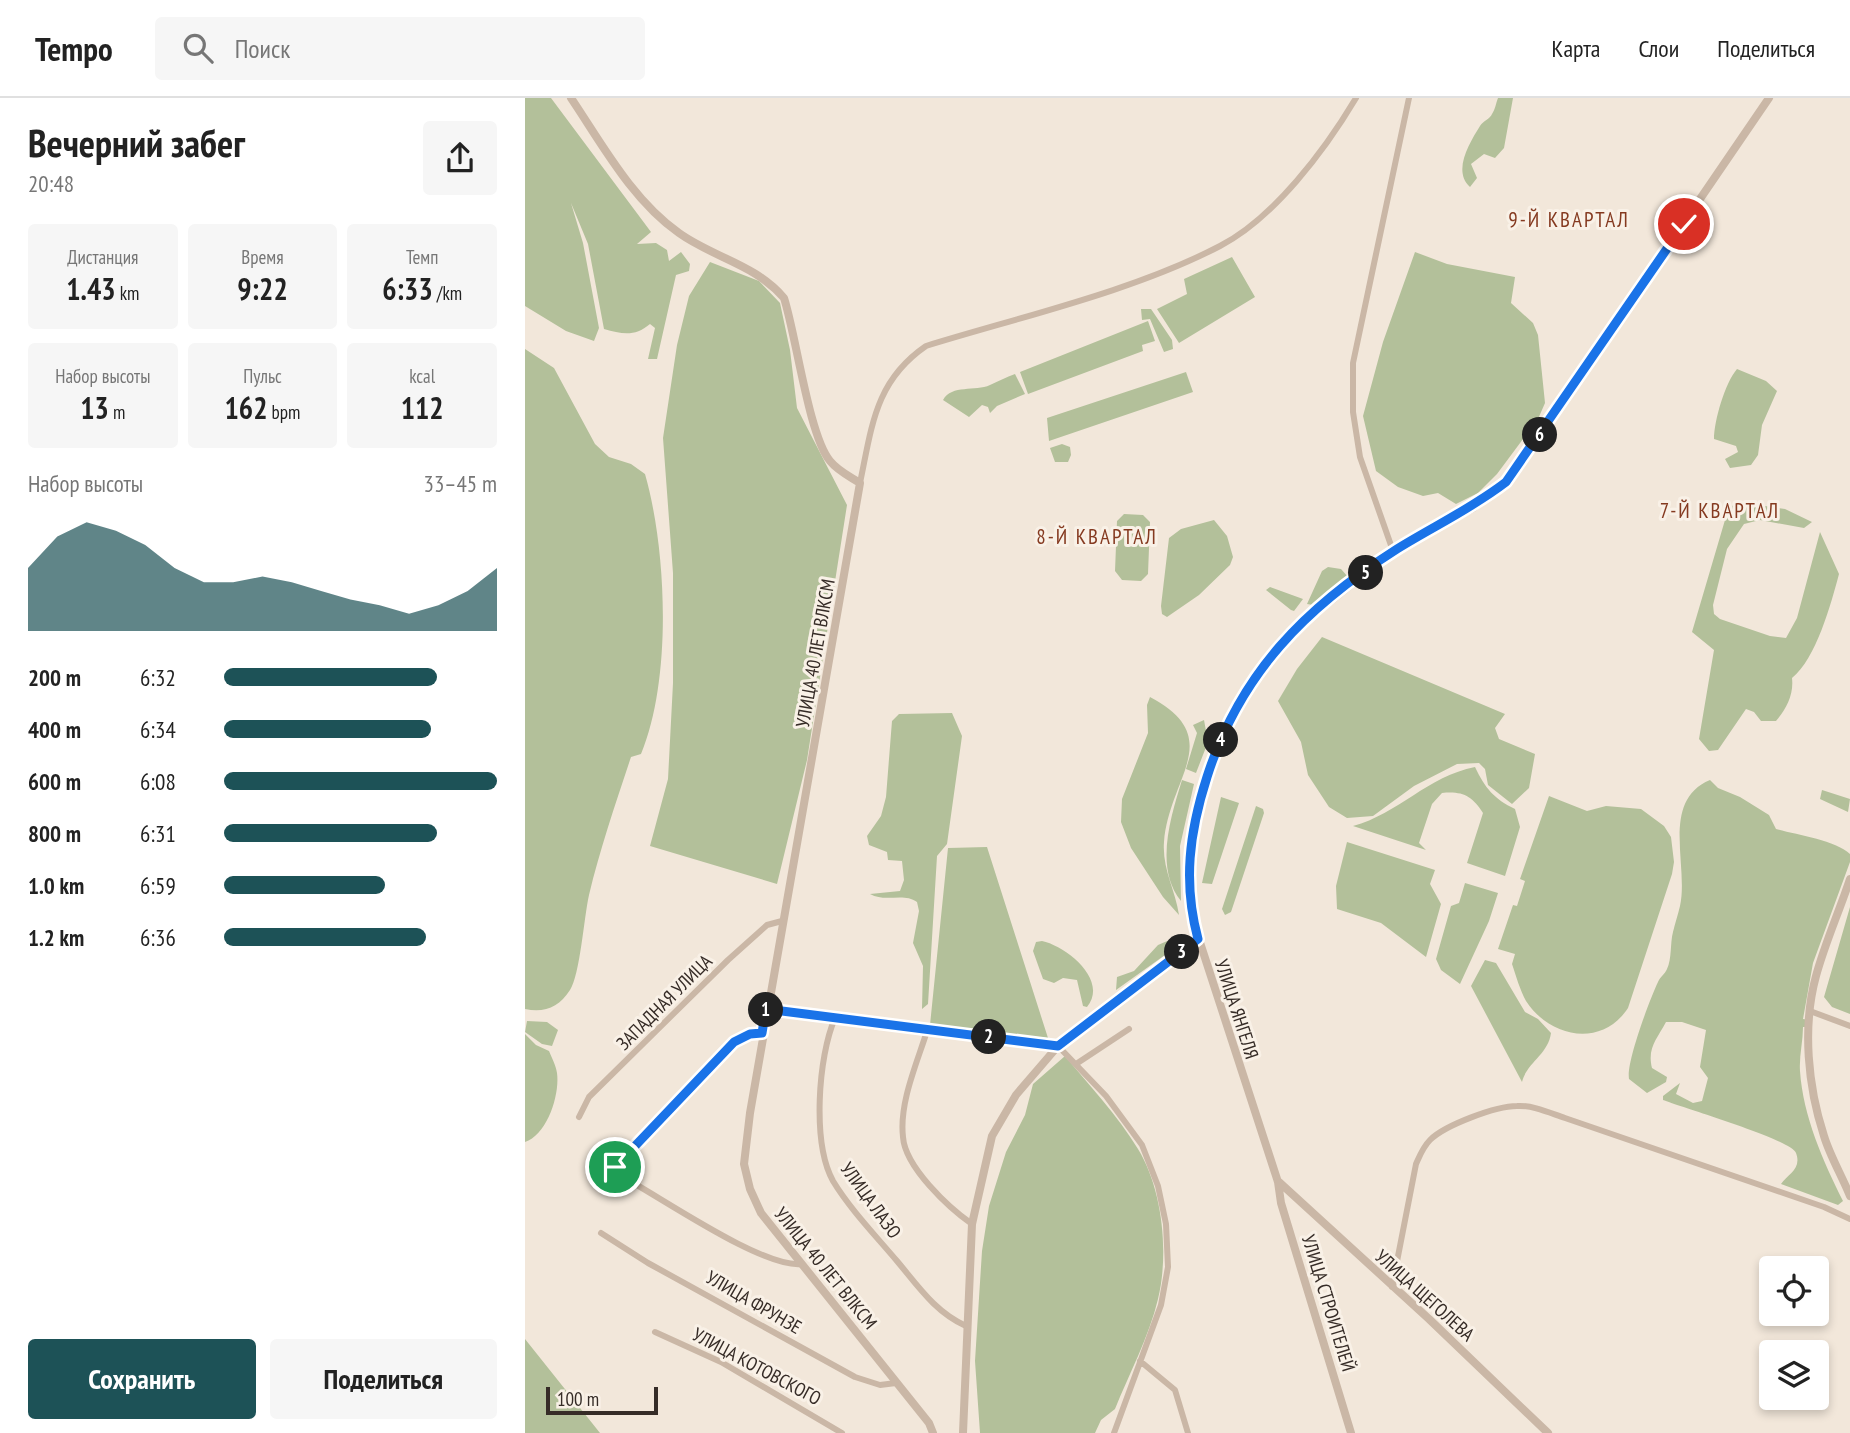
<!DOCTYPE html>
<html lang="ru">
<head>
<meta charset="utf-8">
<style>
  body { margin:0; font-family:"PT Sans Narrow",sans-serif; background:#f6f6f6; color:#222; height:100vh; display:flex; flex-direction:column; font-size:26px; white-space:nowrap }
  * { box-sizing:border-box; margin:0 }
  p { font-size:23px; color:#767676 }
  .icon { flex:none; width:38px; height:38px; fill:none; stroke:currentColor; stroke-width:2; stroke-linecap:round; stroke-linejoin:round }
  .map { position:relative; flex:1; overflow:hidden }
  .side { display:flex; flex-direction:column; background:#fff; width:525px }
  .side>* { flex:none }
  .fabs { position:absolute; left:1234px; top:1158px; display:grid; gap:14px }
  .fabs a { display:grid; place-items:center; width:70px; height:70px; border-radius:7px; background:#fff; box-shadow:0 4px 10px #0003; font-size:35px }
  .scale { position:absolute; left:21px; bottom:18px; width:112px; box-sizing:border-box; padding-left:7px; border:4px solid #362c27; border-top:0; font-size:19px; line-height:24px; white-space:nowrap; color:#362c27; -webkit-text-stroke:5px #f9f1e7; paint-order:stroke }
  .pin { position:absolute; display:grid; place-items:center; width:60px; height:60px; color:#fff; margin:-30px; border:4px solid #fff; border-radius:50%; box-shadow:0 2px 7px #0007 }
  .km { position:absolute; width:35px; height:35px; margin:-18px; border-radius:50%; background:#222; color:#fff; font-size:19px; line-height:35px; text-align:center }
  .round { display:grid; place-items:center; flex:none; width:74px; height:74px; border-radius:7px; background:#f6f6f6 }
  .summary { display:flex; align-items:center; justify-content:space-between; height:119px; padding:0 28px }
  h1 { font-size:38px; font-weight:700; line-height:52px }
  .metrics { display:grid; grid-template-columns:repeat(3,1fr); gap:10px; height:119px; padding:7px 28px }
  .metrics div { display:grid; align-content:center; border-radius:7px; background:#f6f6f6; text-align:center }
  .metrics b { font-size:30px; font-weight:700 }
  .metrics small { font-size:19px; font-weight:400 }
  .metrics p { font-size:19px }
  .chart { height:196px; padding:14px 28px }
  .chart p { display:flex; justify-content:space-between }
  .chart svg { width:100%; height:126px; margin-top:7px; fill:#1d5257; opacity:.7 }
  .primary-button { display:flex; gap:14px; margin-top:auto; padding:14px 28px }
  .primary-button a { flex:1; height:80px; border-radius:7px; background:#1d5257; color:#fff; font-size:28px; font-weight:700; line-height:80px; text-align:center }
  .primary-button a+a { background:#f6f6f6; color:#222 }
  ul { padding:0 28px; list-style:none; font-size:23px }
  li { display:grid; grid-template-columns:112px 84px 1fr; align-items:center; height:52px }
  li i { height:18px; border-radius:9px; background:#1d5257 }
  header { display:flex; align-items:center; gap:42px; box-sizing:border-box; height:98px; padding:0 35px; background:#fff; border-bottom:2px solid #e0e0e0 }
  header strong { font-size:33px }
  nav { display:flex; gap:38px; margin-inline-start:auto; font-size:24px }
  .search { width:490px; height:63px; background:#f6f6f6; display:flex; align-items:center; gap:18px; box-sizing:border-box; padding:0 24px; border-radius:7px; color:#767676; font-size:26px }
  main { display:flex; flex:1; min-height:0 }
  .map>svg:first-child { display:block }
  .green { fill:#b3c09a }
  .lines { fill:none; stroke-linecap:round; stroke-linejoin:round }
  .minor { stroke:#cab7a6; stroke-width:6 }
  .tertiary { stroke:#cab7a6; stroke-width:8 }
  .route-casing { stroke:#fff; stroke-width:14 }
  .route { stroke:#1a73e8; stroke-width:9 }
  .labels { text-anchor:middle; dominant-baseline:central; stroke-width:6; stroke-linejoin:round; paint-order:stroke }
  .street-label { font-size:19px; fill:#362c27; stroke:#f9f1e7 }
  .neighbourhood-label { font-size:21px; letter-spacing:2px; fill:#853a20; stroke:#f9f1e7 }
</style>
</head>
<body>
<header>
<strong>Tempo</strong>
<div class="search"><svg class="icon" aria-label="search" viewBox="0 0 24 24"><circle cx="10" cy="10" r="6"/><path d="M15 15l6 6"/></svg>Поиск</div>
<nav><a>Карта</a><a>Слои</a><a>Поделиться</a></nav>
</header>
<main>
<section class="side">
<div class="summary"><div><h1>Вечерний забег</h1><p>20:48</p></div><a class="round"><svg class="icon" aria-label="share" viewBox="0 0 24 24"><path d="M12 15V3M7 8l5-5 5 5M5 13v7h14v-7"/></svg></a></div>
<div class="metrics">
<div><p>Дистанция</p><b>1.43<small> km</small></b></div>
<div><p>Время</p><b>9:22</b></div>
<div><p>Темп</p><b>6:33<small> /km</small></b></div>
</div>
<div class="metrics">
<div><p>Набор высоты</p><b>13<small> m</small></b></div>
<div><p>Пульс</p><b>162<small> bpm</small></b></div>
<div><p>kcal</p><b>112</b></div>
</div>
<div class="chart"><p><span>Набор высоты</span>33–45 m</p>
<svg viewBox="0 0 160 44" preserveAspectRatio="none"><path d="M0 44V22L10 11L20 6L30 9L40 14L50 22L60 27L70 27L80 25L90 27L100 30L110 33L120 35L130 38L140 35L150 30L160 22V44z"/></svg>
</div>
<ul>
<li><b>200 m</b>6:32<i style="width:78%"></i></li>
<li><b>400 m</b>6:34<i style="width:76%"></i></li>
<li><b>600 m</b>6:08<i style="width:100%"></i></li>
<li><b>800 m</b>6:31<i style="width:78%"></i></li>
<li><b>1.0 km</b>6:59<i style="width:59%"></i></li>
<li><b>1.2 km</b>6:36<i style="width:74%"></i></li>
</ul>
<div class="primary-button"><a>Сохранить</a><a>Поделиться</a></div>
</section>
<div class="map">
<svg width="1325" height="1335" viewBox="0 0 1325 1335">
  <rect width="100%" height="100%" fill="#f2e7da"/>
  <!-- green -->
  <path class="green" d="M0 0H26L126 134 112 146 131 145 142 152 144 163 156 154 165 166 164 173 151 177 132 261H123L130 230 125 226C110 239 97 236 79 231L63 146 46 105 58 145 74 230 69 243 41 233 0 208Z
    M973 0H988L979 50 970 60 959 56 946 66 952 80 945 89C927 73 945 44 955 28 958 23 965 21 967 16 970 12 971 5 973 0Z
    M890 154 922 166 990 179 986 205 1008 225 1013 237 1020 305 1013 321 972 376 953 395 931 406 913 395 898 398 873 389 851 373 838 318 858 244Z
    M707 159 730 199 654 245 632 211 662 196 659 181Z
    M185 164 234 183 255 205 265 252 272 310 322 407 282 662 252 786 125 748 143 681 148 585V475L138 340 152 247 164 198Z
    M616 211H626L647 242 648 251 639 254 625 221 617 222Z
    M623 223 630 243 617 247 618 253 503 296 495 274Z
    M0 251 29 270 70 346 84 359 106 366 120 376C142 453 147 582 116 656L106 659C91 704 75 751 64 797 59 819 55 877 45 892 34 909 20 915 0 911Z
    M1212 271 1241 283 1252 293 1237 327 1233 357 1226 367 1205 370 1200 361 1213 354 1211 348 1189 341C1189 323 1200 285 1212 271Z
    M661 274 668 294 524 343 522 320Z
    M490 276 500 296 472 308 465 315 463 309 457 307 444 319 418 302C427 286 450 294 465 287 474 283 481 279 490 276Z
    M537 346 545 349 546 357 543 364H530L525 350Z
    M1220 405 1260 411 1287 424 1279 430 1235 422 1219 426 1202 451 1188 507 1189 516 1195 521 1245 538 1261 540 1272 520 1295 434 1314 476C1306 506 1291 561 1267 580 1269 597 1261 611 1251 623H1236L1229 614 1221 611 1193 652 1184 653 1174 641 1189 552 1167 534 1200 422 1206 408Z
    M599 416 618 417 625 424 623 476 616 483 597 482 590 473 592 423Z
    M689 422 702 438 708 459 705 467 674 497 642 519 637 516 636 508 644 440 656 431Z
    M803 469 816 471 823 479 788 507 782 506 797 473Z
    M745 489 778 501 769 513 766 512 741 492Z
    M797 539 980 616 970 630 974 641 1010 656 1004 690 987 706 963 687 960 671 954 665 932 666 889 688 848 718 822 720 804 709 783 677 776 644 753 603 772 571Z
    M625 599C702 640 644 679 639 744 637 771 650 791 654 817L638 799 606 750 596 724 597 701 623 635 622 607Z
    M427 615 437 638 422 746 412 758 403 906 397 911 398 868 388 845 394 813 392 804C378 794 361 805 345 796L375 793 379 782 377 763 363 762 362 754 344 747 342 738 356 718 361 699 367 623 374 616Z
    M679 622 683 644 671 675 661 671 672 635 668 627Z
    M950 669C960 690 969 701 990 711L995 729 980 778 942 765 958 715C947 698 938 693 917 695L907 706 894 745 901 752 828 728C873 716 903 678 950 669Z
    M657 682 669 686 655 748 656 803C629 770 646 718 657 682Z
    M1185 682 1193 690 1215 699 1244 717 1251 731C1272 737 1310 742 1325 756V764L1288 865 1278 921 1285 922V929H1278C1278 944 1274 958 1275 973 1278 1018 1298 1063 1318 1103L1313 1107 1256 1086C1263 1076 1277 1071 1271 1055 1267 1042 1159 1010 1138 1002V998L1155 985 1151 996 1168 1005 1177 1003 1183 980 1175 969 1181 932 1157 924H1141C1132 941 1122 950 1127 970L1142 979 1141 984 1122 995 1104 981C1101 964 1125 901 1133 884 1135 879 1140 876 1142 871 1147 861 1145 845 1148 834 1150 825 1153 817 1155 808 1164 768 1135 703 1185 682Z
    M1297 692 1325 701 1323 714 1295 701Z
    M1024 698 1062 713 1081 708 1116 711 1139 728 1146 739 1149 764 1147 776 1103 910C1077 950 1025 940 1001 903 995 892 991 878 987 866L990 856 973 851 988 807 992 808 1000 783 995 781Z
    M696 699 714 705 687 786 677 785Z
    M731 708 738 711 739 715 706 814 700 817 697 811Z
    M822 744 910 772 905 786 916 806 901 859 856 825 812 811 811 788Z
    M462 749 523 940 405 927 423 750Z
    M940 785 973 795 964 823 935 886 916 872 911 861 926 808 934 805Z
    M1325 809V916L1307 909 1299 899Z
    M649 840 651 845 640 857 591 892 592 879 609 873 633 847Z
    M517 843C541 848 584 882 562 909L558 908 552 882 538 880 529 885 518 881 508 853 511 844Z
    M960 862 971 865 1000 914 1013 921 1026 935C1023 957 1002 964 997 984L946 888Z
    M2 923 22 924 33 932 27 948 17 946 0 934Z
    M0 936 11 947 24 953C27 960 31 968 32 975 35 997 22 1037 0 1044Z
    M540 958C565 988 592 1017 613 1051 638 1092 644 1156 633 1201 624 1239 604 1276 590 1311L576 1322 570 1335H455L450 1263 457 1153 464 1108 481 1054 500 1017 508 986Z
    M0 1241 75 1335H0Z"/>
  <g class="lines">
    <!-- minor -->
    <path class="minor" d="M335 385C347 328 350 283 401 248 495 219 609 193 695 148 749 120 800 52 831 0
      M868 453 835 359 828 314V265L884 0
      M241 911 533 948 581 998 617 1047 633 1088 641 1126 643 1169 636 1207 589 1335
      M1285 913 1325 928
      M310 920C293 959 287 1045 308 1083 325 1111 350 1137 372 1163 393 1188 410 1214 441 1228
      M402 933C392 965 374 1005 378 1039 380 1069 424 1110 447 1126
      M237 935 225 936 209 944 90 1069 98 1079C137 1100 239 1171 277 1166
      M551 966 604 931
      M54 1019 64 999 203 862 242 827 257 823
      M76 1135 123 1165 330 1279 355 1287 371 1285
      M867 1189 891 1066C895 1057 898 1049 905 1042 920 1027 971 1008 992 1008 1008 1007 1025 1015 1040 1020L1299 1109 1325 1121
      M130 1234 196 1264 317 1335
      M615 1263 650 1292 663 1335"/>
    <!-- tertiary -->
    <path class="tertiary" d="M46 0C77 46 107 102 154 135 189 160 230 166 259 200 271 237 284 338 305 363 313 373 324 378 335 385L225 1015 219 1066 225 1091 236 1115 404 1325 408 1335
      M1325 781C1314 814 1300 845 1291 878 1277 929 1283 989 1299 1038 1305 1058 1317 1078 1325 1098
      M754 1084 904 1221 1023 1335
      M438 1335 447 1126 467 1038 491 997 533 948 673 841
      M826 1335 756 1105 753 1084 667 820 663 758 667 730 685 668 718 595 762 538 868 453 948 410 981 385 1244 0"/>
  </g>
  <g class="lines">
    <!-- route casing -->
    <g class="route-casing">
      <path id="route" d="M90 1069 209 944 225 936 237 935 241 911 533 948 673 841C658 785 664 735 682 679 715 575 781 509 872 451 909 428 946 411 981 384L1159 126"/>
    </g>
    <!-- route -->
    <use href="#route" class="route"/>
  </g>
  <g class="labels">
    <!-- street labels -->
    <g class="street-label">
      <text transform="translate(290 555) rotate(-80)">УЛИЦА 40 ЛЕТ ВЛКСМ</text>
      <text transform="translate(139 904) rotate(-45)">ЗАПАДНАЯ УЛИЦА</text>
      <text transform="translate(712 911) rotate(72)">УЛИЦА ЯНГЕЛЯ</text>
      <text transform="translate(346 1102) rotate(54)">УЛИЦА ЛАЗО</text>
      <text transform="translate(301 1170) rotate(51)">УЛИЦА 40 ЛЕТ ВЛКСМ</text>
      <text transform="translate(900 1197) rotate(42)">УЛИЦА ЩЕГОЛЕВА</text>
      <text transform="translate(229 1204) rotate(30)">УЛИЦА ФРУНЗЕ</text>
      <text transform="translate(804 1205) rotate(73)">УЛИЦА СТРОИТЕЛЕЙ</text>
      <text transform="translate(232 1268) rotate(28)">УЛИЦА КОТОВСКОГО</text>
    </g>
    <!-- neighbourhood labels -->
    <g class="neighbourhood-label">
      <text x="1044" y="121">9-Й КВАРТАЛ</text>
      <text x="1195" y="412">7-Й КВАРТАЛ</text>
      <text x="572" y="438">8-Й КВАРТАЛ</text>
    </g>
  </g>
</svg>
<div class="fabs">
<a><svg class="icon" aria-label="locate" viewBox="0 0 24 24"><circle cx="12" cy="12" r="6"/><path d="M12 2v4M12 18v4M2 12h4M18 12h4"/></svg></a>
<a><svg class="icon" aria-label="layers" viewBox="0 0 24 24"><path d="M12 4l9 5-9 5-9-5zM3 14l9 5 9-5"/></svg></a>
</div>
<div class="scale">100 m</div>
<div class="pin" style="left:90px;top:1069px;background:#1e9e55"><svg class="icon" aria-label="arrive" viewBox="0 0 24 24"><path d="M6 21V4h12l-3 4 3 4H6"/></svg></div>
<div class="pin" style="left:1159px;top:126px;background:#d93025"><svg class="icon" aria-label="check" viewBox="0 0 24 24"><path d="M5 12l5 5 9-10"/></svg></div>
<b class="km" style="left:241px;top:912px">1</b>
<b class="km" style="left:464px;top:939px">2</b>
<b class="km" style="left:657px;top:854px">3</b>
<b class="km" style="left:696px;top:642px">4</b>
<b class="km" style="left:841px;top:475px">5</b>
<b class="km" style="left:1015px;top:337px">6</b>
</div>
</main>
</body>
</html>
